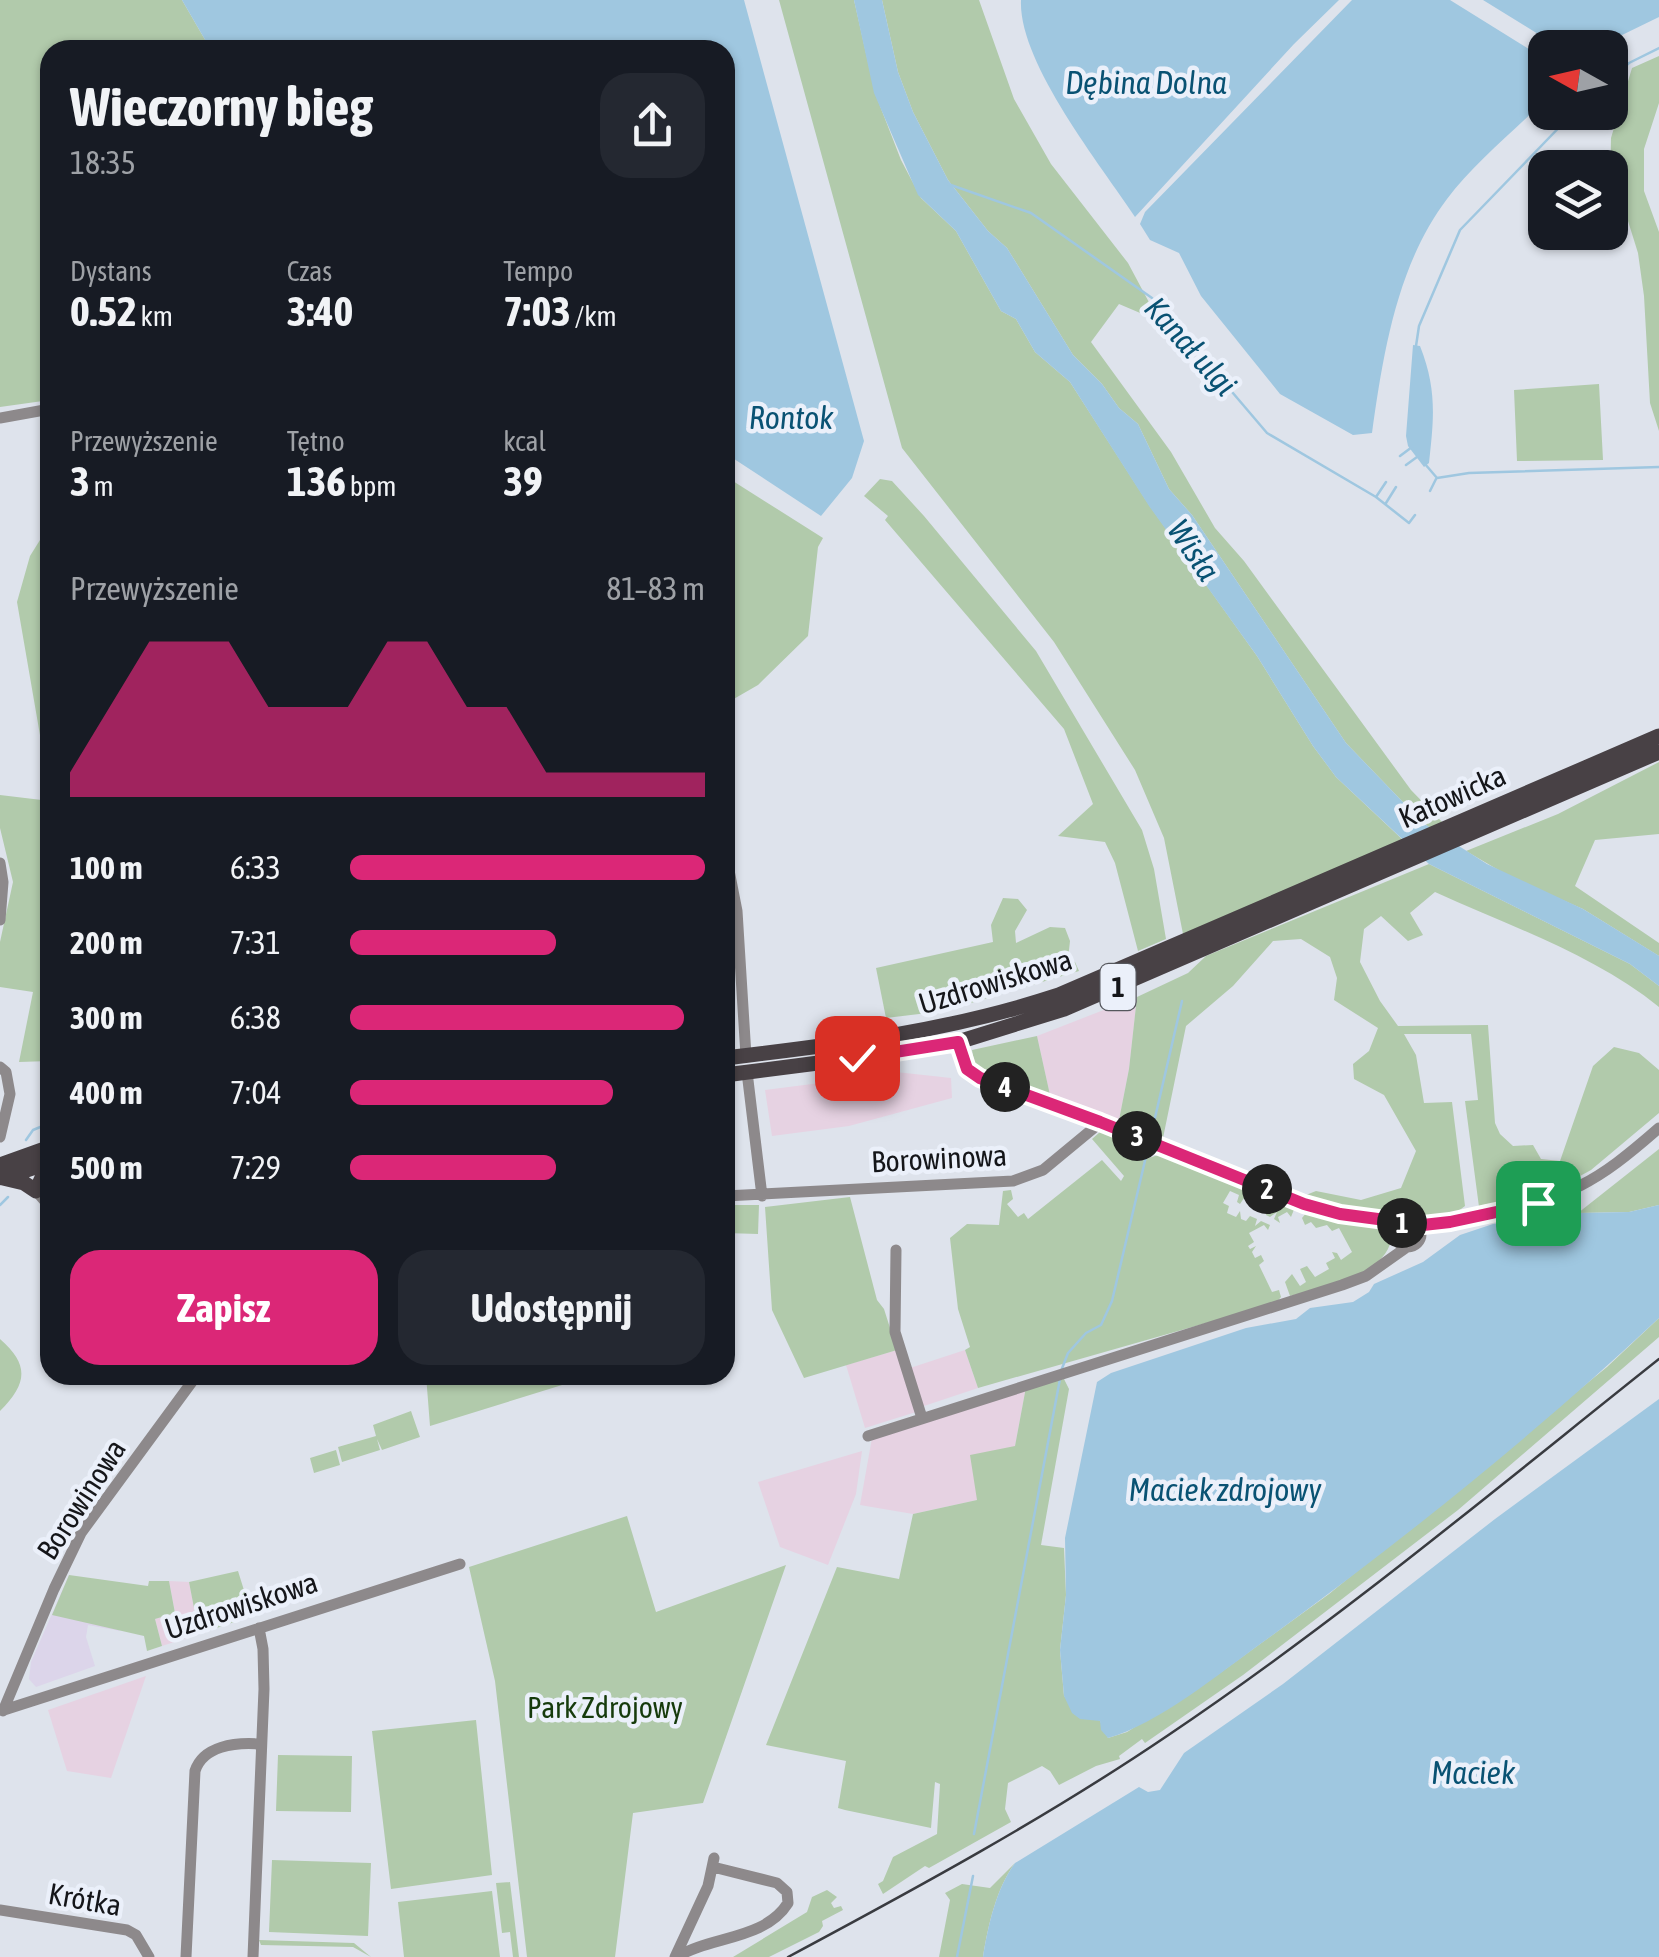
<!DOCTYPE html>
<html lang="pl">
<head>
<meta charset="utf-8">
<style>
  body { margin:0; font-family:"Asap Condensed",sans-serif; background:#242831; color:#f1f3f6; height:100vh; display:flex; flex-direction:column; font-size:38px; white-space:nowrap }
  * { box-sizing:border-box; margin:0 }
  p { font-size:32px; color:#9ea1a6 }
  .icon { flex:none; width:55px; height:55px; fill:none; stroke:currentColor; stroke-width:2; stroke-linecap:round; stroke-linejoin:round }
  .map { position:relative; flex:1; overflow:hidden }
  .details { position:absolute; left:40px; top:40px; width:695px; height:1345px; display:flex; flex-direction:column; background:#171b24; border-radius:30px; box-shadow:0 2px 8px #0004 }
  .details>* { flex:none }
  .needle { width:65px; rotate:278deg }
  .buttons { position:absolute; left:1528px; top:30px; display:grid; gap:20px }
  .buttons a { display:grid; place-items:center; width:100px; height:100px; border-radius:20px; background:#171b24; box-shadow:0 2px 8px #0004; font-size:50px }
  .pin { position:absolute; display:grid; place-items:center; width:85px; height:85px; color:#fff; margin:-42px; border-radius:20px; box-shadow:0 5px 15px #0006 }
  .km { position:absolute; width:50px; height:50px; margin:-25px; border-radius:50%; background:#222; color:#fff; font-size:28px; line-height:50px; text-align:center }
  .round { display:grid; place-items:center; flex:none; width:105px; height:105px; border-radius:30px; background:#242831 }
  .head { display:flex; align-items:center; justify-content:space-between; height:170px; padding:0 30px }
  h1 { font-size:55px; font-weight:700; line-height:75px }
  .stats { display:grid; grid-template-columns:repeat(3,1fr); gap:15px; height:170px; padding:10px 30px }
  .stats div { display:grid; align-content:center }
  .stats b { font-size:42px; font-weight:700 }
  .stats small { font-size:28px; font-weight:400 }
  .stats p { font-size:28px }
  .chart { height:280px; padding:20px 30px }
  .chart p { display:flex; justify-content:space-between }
  .chart svg { width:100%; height:180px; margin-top:10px; fill:#db2777; opacity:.7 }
  .action { display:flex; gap:20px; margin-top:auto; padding:20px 30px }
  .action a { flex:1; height:115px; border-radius:30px; background:#db2777; color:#fff; font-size:40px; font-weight:700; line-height:115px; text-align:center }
  .action a+a { background:#242831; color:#f1f3f6 }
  ul { padding:0 30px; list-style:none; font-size:32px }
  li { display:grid; grid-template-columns:160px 120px 1fr; align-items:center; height:75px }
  li i { height:25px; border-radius:12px; background:#db2777 }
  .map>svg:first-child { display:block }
  .commercial { fill:#e6d2e2 }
  .education { fill:#dcd5ea }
  .green { fill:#b1caab }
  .water { fill:#9fc7e0 }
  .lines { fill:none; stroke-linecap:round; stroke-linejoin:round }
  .stream { stroke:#9fc7e0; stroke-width:2.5 }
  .minor { stroke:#8d898b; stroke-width:11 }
  .major { stroke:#484145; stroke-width:15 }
  .rail { stroke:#393b40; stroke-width:2.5 }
  .route-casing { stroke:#fff; stroke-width:20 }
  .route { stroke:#db2777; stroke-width:12 }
  .labels { text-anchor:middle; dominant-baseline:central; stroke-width:9; stroke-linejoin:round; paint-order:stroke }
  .shield { fill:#ebf0fa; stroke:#55575d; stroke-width:2.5 }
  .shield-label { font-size:28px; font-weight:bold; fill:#15161a }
  .street-label { font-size:30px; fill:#15161a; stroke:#ebf0fa }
  .park-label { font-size:30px; fill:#163b0c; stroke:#ebf0fa }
  .water-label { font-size:32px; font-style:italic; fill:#095273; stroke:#ebf0fa }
</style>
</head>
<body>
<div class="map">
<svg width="1659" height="1957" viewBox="0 0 1659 1957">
  <rect width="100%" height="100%" fill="#dee3ec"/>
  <!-- commercial -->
  <path class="commercial" d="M1137 997 1129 1069 1119 1120 1050 1095 1037 1036Z
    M878 1070 951 1078 952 1098 849 1126 772 1136 765 1090 867 1077 872 1071Z
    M897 1350 916 1412 865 1428 846 1365Z
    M965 1350 978 1388 921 1407 910 1368Z
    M1026 1387 1015 1446 977 1500 913 1514 860 1505 872 1438Z
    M862 1451 856 1494 828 1565 780 1547 758 1482Z
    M169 1581 189 1582 199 1634 162 1646 155 1619 175 1612Z
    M146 1676 111 1778 67 1771 48 1710Z"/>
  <!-- education -->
  <path class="education" d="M69 1575 120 1631 88 1625 86 1637 95 1666 36 1687 29 1679 31 1662Z"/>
  <!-- green -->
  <path class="green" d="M0 0H182L211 50H50V400L0 407Z
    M779 0H854L875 93 901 160 921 198 956 231 1001 311 1016 319 1035 352 1070 382 1149 505 1257 656 1313 746 1336 777 1403 840 1183 934 1164 838 1135 770 1054 642 902 448Z
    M882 0H979L1014 99 1051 164 1128 263 1159 321 1119 304 1091 342 1171 452 1215 528 1244 561 1411 790 1444 824 1432 829 1423 823 1346 743 1192 515 1169 489 1138 424 1119 408 1102 384 1073 355 1007 248 988 231 948 180 913 112 898 72Z
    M1659 56V103L1644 149V191L1659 232V431L1650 403 1644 296 1638 253 1628 221 1610 195 1611 138 1632 68Z
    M1599 384 1603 460 1517 461 1514 390Z
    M725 476 823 538 818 547 808 636 758 685 725 704Z
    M880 479 892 481 924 516 1036 651 1142 830 1154 869 1166 939 1138 951 1115 863 1105 842 1058 836 1093 804 1064 729 885 520 888 516 864 496Z
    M50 524V793L17 602 30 556Z
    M1659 762V834L1595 840 1575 886 1659 943V956L1583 909 1512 878 1466 851 1558 814Z
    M0 795 50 801V1061L19 1062 33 992 0 987V942L13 882 0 828Z
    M1429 864 1630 964 1659 986V1007C1595 955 1510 926 1435 892L1410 913 1423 935 1408 941 1381 916 1364 929 1360 962 1380 1001 1398 1026 1488 1025 1495 1123 1500 1134 1513 1146 1533 1145 1541 1159 1560 1161 1593 1066 1614 1047 1639 1053 1659 1070V1113L1591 1170 1560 1187 1479 1207 1465 1101 1478 1100 1471 1034H1404L1416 1055 1424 1103 1452 1102 1465 1206C1438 1229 1414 1207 1393 1221L1306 1195 1316 1191 1361 1200 1401 1188 1416 1151 1384 1095 1354 1079 1353 1064 1369 1051 1378 1028 1334 1000 1337 978 1330 957 1301 939 1273 941 1233 986 1186 1026 1163 1138 1119 1120 1129 1069 1137 997 1188 973 1206 956Z
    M1003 898 1018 899 1027 910 1015 931 1016 943 1050 927 1065 928 1070 941 1068 959 1075 962 1079 971 944 1011 886 1018 876 968 993 942 991 925Z
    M1037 1036 1050 1095 986 1076 975 1067 972 1050Z
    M1108 1131 1143 1145 1140 1161 1158 1155 1204 1169 1295 1207 1291 1217 1287 1212 1278 1217 1280 1223 1274 1219 1277 1212 1270 1217 1266 1215 1268 1208 1259 1204 1255 1210 1251 1208 1253 1202 1244 1198 1240 1204 1237 1202 1239 1195 1230 1191 1223 1203 1229 1206 1227 1213 1236 1217 1240 1211 1241 1219 1246 1221 1250 1216 1257 1219 1255 1226 1261 1221 1270 1225 1268 1230 1264 1225 1249 1233 1254 1242 1248 1246 1250 1249 1256 1246 1252 1252 1255 1258 1261 1255 1264 1261 1259 1265 1272 1292 1279 1290 1281 1297 1276 1303 978 1388 965 1350 970 1347 958 1309 950 1238 967 1224 999 1225 1003 1191 1011 1190 1013 1199 1007 1204 1018 1217 1024 1213 1028 1219 1102 1160 1121 1181 1124 1176 1092 1139 1100 1132Z
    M1659 1149V1205L1629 1212 1578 1213Z
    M850 1197 877 1300 884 1309 897 1350 804 1378 772 1310 765 1207Z
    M725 1205H759L758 1234 725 1233Z
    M1307 1212 1376 1226 1391 1240C1385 1275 1320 1289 1290 1296L1285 1282 1292 1274 1300 1286 1306 1282 1300 1269 1307 1266 1315 1277 1329 1269 1326 1263 1335 1258 1332 1252 1337 1253 1341 1260 1352 1252 1339 1228 1332 1231 1327 1225 1316 1228 1311 1222 1305 1225 1302 1218Z
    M1659 1318V1337L1458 1510 1243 1675 1145 1743 1142 1739 1119 1756 1120 1759 1096 1766 1059 1785 1050 1771 1042 1766 1008 1783 1005 1809 1011 1822 929 1868 925 1866 883 1894 878 1884 883 1881 893 1857 937 1834 940 1784 935 1782 931 1828 845 1810 838 1808 846 1761 766 1745 837 1567 899 1579 913 1514 977 1500 970 1455 1015 1446 1026 1387 1064 1379 1069 1389 1041 1545 1064 1548 1066 1595 1060 1650 1064 1696 1100 1721 1108 1738 1127 1732 1220 1673 1329 1594 1607 1367Z
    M0 1339C30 1365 27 1384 0 1411Z
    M426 1375H588V1377L430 1426Z
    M411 1411 420 1437 382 1450 377 1439 380 1450 342 1462 338 1447 376 1436 373 1425Z
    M336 1450 340 1465 314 1473 310 1458Z
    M627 1516 656 1612 786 1565 703 1803 633 1813 615 1957H527L495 1681 469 1567Z
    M238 1571 252 1616 199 1634 189 1582Z
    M69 1575 148 1586 149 1581H169L175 1613 155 1619 162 1646 147 1651 144 1636 52 1615Z
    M476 1720 492 1875 391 1889 372 1731Z
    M278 1755 352 1756 351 1812 276 1811Z
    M272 1860 371 1863 368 1936 269 1932Z
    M1015 1863C996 1889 988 1926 983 1957H939L950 1900 945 1893 962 1884 990 1888Z
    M510 1882 519 1957H513L510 1932 502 1933 496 1883Z
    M827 1890 837 1897 831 1903 834 1908 841 1906 843 1910 822 1921 823 1926 819 1932 769 1957H733L807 1912 812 1897Z
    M492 1891 500 1957H404L398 1902Z
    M259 1940 354 1943 371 1957 353 1947 261 1945Z"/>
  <!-- water -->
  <path class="water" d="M182 0H744L864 441 852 478 821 516 725 453V50H211Z
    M854 0H882L898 72 913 112 948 180 988 231 1007 248 1073 355 1102 384 1119 408 1138 424 1169 489 1192 515 1346 743 1423 823 1487 864 1583 909 1656 954 1659 956V986L1630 964 1429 864 1336 777 1313 746 1257 656 1149 506 1070 382 1035 352 1016 319 1001 311 956 231 918 195 874 93Z
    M1021 0H1339L1294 44 1135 217C1100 164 1018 62 1021 0Z
    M1352 0H1450L1545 59V100C1515 130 1472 165 1447 199 1397 265 1383 354 1372 433L1353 435 1280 394 1201 296 1179 253 1150 240 1140 224 1145 212Z
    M1483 0H1659V17L1620 36 1605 47H1559Z
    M1413 345 1420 346C1437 389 1434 418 1429 463L1424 467 1408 446 1406 436Z
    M1659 1205V1318C1534 1435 1401 1542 1263 1642 1220 1673 1158 1724 1108 1738L1101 1730 1100 1721 1080 1719 1072 1713 1064 1696 1060 1650 1066 1595 1065 1538 1097 1382 1111 1373 1246 1328 1296 1319 1310 1308 1353 1302 1369 1292 1374 1284 1423 1262 1460 1235 1493 1224 1578 1213 1629 1212Z
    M1659 1399V1957H983C988 1926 996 1889 1015 1863L1139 1787 1148 1792 1160 1790 1184 1753 1283 1684 1495 1519Z"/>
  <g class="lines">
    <!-- stream -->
    <path class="stream" d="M1610 80 1629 63 1659 48
      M948 184 1031 213 1152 298 1267 433 1376 497 1409 523 1415 515
      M1416 346 1419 326 1460 230 1574 112
      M1400 456 1412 447
      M1425 464 1437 478
      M1406 465 1417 457
      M1437 478 1469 473 1659 467
      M1430 491 1436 479
      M1376 497 1386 482
      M1386 503 1396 487
      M1151 1135 1182 1001
      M26 1140 33 1130 50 1123
      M0 1205 8 1197
      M1061 1371 1068 1353 1086 1333 1101 1325 1112 1301 1148 1148
      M974 1834 1060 1379
      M957 1957 973 1876"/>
    <!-- minor -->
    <path class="minor" d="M0 418 50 409
      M725 850 737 911 746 1056
      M0 863 3 882 0 920
      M958 1042 967 1069 979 1078 1101 1122 1318 1209 1401 1223
      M0 1067 6 1072 10 1094 0 1137
      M747 1072 762 1196
      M36 1191 50 1207
      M725 1196 1013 1181 1043 1170 1101 1122
      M1395 1234a13 13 0 1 1 26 0a13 13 0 1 1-26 0Z
      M1418 1225C1442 1224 1463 1218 1487 1213 1571 1197 1595 1184 1659 1128
      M896 1250 895 1332 922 1418
      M868 1436 1342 1285 1366 1276 1407 1247
      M4 1710 460 1564
      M3 1711 54 1589 81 1533 197 1375
      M0 1910 127 1930 136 1935 149 1957
      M186 1957 195 1771C203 1746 235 1742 260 1744
      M253 1957 264 1689 263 1649 259 1628
      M675 1957 708 1886 714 1858
      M677 1957C710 1936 765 1940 788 1903L787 1892 777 1883 713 1867"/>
    <!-- major -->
    <path class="major" d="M725 1058C842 1044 946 1032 1059 995L1659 736
      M725 1075 857 1058 958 1042 1064 1009 1659 752
      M0 1165 50 1147
      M3 1178 24 1183 36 1191 49 1162
      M4 1178 50 1162"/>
    <!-- rail -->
    <path class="rail" d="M788 1957C917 1888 1046 1818 1167 1736 1338 1621 1498 1487 1659 1359"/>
  </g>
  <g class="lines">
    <!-- route casing -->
    <g class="route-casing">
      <path id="route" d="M857 1058 958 1042 967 1069 980 1078 1100 1122 1304 1204 1340 1214 1423 1225 1450 1222 1538 1203"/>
    </g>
    <!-- route -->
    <use href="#route" class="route"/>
  </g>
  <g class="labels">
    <!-- shield labels -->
    <rect class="shield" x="1100.5" y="964" width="35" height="46" rx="8"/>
    <g class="shield-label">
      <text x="1118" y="987">1</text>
    </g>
    <!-- street labels -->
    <g class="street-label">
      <text transform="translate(1452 796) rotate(-24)">Katowicka</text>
      <text transform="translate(995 981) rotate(-17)">Uzdrowiskowa</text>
      <text transform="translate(939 1158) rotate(-3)">Borowinowa</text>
      <text transform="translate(81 1499) rotate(-57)">Borowinowa</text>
      <text transform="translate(241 1605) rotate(-18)">Uzdrowiskowa</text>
      <text transform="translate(85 1899) rotate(10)">Krótka</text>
    </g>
    <!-- park labels -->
    <g class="park-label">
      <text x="605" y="1707">Park Zdrojowy</text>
    </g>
    <!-- water labels -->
    <g class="water-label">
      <text x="1146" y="82">Dębina Dolna</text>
      <text transform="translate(1191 346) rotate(48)">Kanał ulgi</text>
      <text x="791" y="417">Rontok</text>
      <text transform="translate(1194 550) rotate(56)">Wisła</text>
      <text x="1225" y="1489">Maciek zdrojowy</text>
      <text x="1473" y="1772">Maciek</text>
    </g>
  </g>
</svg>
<div class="buttons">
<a><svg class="needle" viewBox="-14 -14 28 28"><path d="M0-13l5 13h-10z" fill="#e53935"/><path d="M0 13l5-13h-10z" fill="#9ea1a6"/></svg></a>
<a><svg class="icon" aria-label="layers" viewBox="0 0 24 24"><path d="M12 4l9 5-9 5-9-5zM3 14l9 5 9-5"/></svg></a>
</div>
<div class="pin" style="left:1538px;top:1203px;background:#1e9e55"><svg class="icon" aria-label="arrive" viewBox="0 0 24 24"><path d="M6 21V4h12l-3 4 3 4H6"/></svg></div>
<div class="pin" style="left:857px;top:1058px;background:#d93025"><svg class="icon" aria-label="check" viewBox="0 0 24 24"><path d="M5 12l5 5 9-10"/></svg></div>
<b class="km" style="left:1402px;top:1223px">1</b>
<b class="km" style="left:1267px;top:1189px">2</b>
<b class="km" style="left:1137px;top:1136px">3</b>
<b class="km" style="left:1005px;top:1087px">4</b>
<section class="details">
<div class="head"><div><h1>Wieczorny bieg</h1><p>18:35</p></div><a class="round"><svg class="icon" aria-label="share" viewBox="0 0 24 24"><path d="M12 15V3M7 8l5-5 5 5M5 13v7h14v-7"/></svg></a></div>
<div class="stats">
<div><p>Dystans</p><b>0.52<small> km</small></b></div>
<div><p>Czas</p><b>3:40</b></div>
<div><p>Tempo</p><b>7:03<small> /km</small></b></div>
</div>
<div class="stats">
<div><p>Przewyższenie</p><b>3<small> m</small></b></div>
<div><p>Tętno</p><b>136<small> bpm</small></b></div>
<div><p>kcal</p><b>39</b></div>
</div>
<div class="chart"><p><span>Przewyższenie</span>81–83 m</p>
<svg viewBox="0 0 160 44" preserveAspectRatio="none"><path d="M0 44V38L10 22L20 6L30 6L40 6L50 22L60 22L70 22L80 6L90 6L100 22L110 22L120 38L130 38L140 38L150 38L160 38V44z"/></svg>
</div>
<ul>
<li><b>100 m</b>6:33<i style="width:100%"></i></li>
<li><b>200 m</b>7:31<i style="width:58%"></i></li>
<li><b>300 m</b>6:38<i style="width:94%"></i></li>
<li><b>400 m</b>7:04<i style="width:74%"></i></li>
<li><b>500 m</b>7:29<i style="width:58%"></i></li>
</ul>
<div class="action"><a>Zapisz</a><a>Udostępnij</a></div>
</section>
</div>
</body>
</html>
